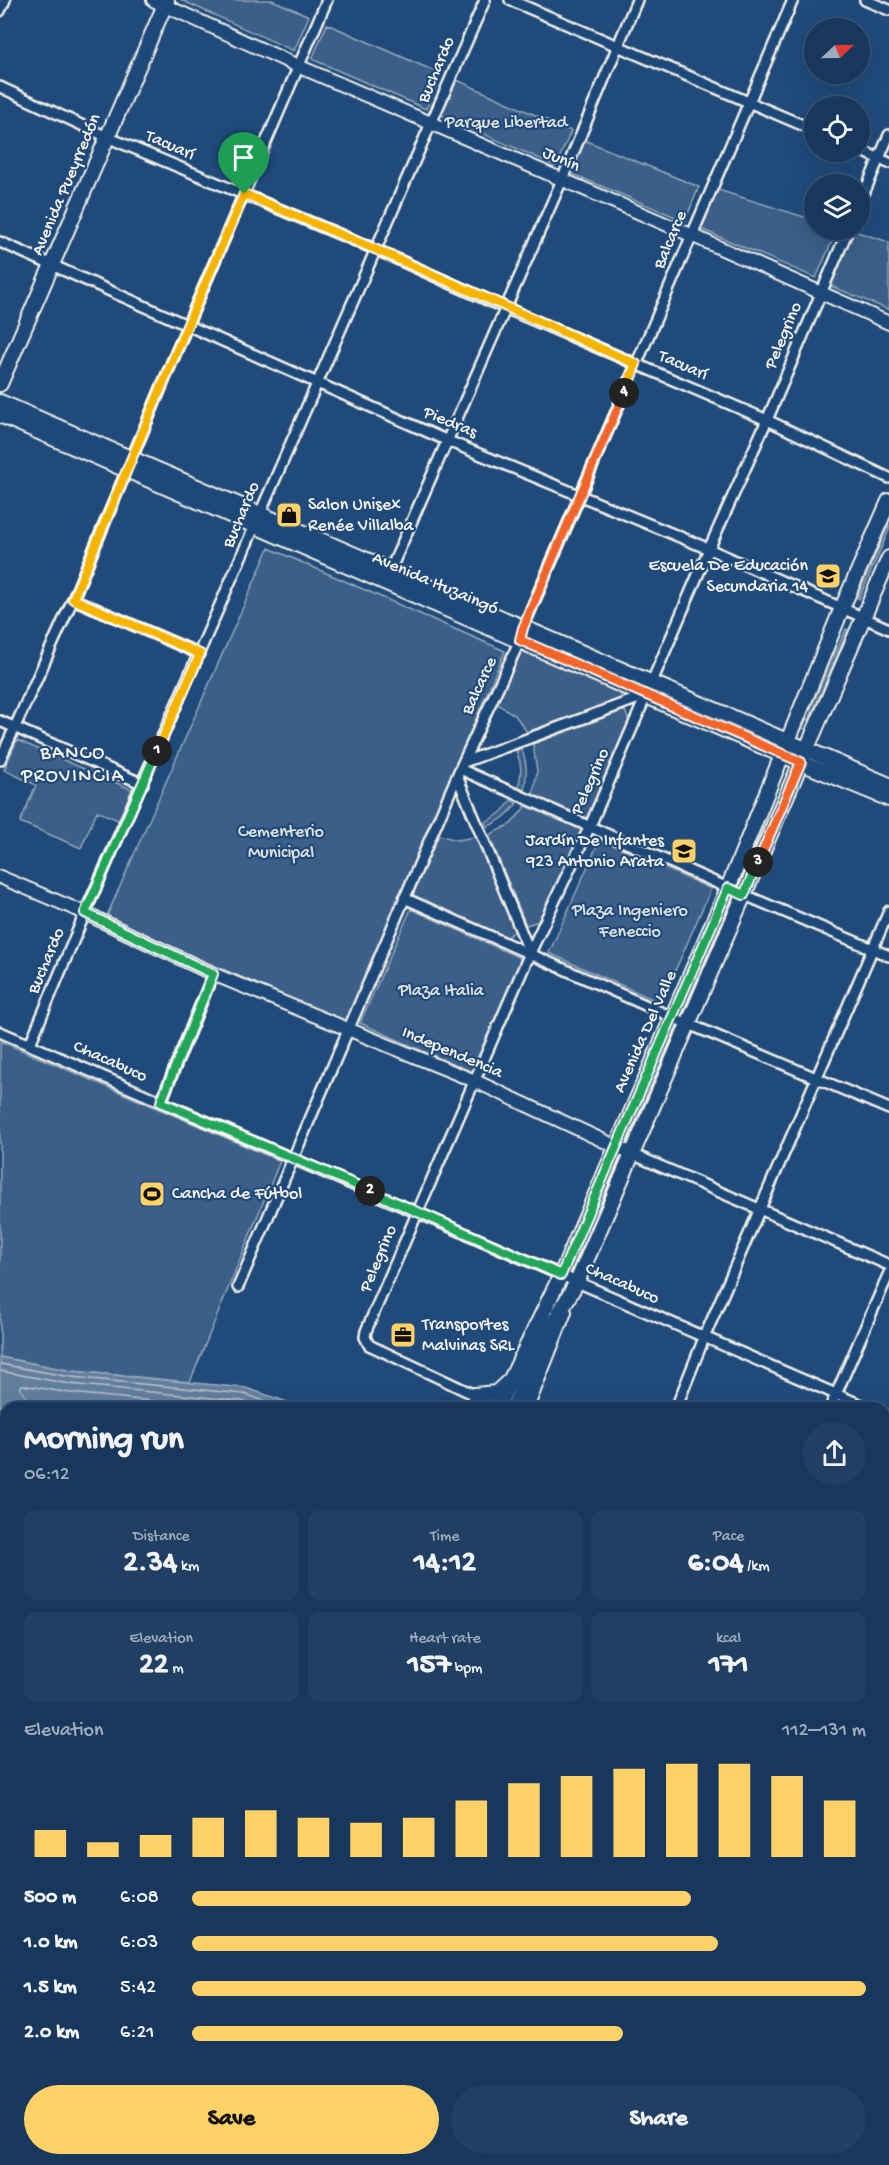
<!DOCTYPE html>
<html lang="en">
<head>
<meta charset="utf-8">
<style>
  body { margin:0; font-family:"Gochi Hand",sans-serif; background:#203f62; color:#f1f3f6; height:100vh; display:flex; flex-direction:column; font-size:22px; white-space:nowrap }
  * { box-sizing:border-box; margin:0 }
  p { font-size:20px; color:#9eacbb }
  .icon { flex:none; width:33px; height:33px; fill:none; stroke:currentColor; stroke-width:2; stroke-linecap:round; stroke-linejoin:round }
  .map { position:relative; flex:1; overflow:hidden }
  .sheet { position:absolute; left:0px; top:1402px; width:890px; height:764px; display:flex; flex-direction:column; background:#17385c; border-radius:18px 18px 0 0; box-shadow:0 6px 24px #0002,0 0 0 2px #365272 }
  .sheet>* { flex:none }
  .needle { width:39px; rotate:68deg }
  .fabs { position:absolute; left:804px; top:18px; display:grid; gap:12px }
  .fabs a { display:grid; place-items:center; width:66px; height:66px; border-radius:50%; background:#17385c; box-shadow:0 6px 24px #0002,0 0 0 2px #365272; font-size:30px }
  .pin { position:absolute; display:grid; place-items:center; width:51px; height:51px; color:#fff; margin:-62px -26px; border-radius:50% 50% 50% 0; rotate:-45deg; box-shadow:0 0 6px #0007 }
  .pin .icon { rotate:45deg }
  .km { position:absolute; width:30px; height:30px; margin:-15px; border-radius:50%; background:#222; color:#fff; font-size:16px; line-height:30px; text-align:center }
  .round { display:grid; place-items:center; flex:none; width:63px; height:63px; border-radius:32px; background:#203f62 }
  .overview { display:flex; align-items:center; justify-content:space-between; height:102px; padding:0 24px }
  h1 { font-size:33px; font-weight:700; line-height:45px }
  .stats { display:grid; grid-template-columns:repeat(3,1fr); gap:9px; height:102px; padding:6px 24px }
  .stats div { display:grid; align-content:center; border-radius:12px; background:#203f62; text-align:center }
  .stats b { font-size:30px; font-weight:700 }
  .stats small { font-size:16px; font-weight:400 }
  .stats p { font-size:16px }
  .chart { height:168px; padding:12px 24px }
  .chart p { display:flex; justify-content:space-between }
  .chart svg { width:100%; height:108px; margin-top:6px; stroke:#ffd166; stroke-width:6 }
  .primary-button { display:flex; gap:12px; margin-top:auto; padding:12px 24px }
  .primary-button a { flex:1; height:69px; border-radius:36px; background:#ffd166; color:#111; font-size:24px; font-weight:700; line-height:69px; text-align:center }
  .primary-button a+a { background:#203f62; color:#f1f3f6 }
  ul { padding:0 24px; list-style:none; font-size:20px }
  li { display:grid; grid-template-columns:96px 72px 1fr; align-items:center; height:45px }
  li i { height:15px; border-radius:8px; background:#ffd166 }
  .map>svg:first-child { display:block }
  .green { fill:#3a5f88; stroke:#97a8b8; stroke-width:1.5 }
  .water { fill:#627e9d; stroke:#9cacbb; stroke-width:1.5 }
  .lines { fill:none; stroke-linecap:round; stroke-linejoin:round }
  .shore { stroke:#bac3ca; stroke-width:1.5 }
  .minor-casing { stroke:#f4f1e8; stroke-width:14 }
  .tertiary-casing { stroke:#f4f1e8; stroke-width:16 }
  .secondary-casing { stroke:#f4f1e8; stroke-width:18 }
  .minor { stroke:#1f4a7a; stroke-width:9 }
  .tertiary { stroke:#1f4a7a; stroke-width:12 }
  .secondary { stroke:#1f4a7a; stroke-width:14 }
  .split-1-casing { stroke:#fff; stroke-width:12 }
  .split-2-casing { stroke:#fff; stroke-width:12 }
  .split-3-casing { stroke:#fff; stroke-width:12 }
  .split-4-casing { stroke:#fff; stroke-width:12 }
  .split-5-casing { stroke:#fff; stroke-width:12 }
  .split-1 { stroke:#f5b400; stroke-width:8 }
  .split-2 { stroke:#22a559; stroke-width:8 }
  .split-3 { stroke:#22a559; stroke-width:8 }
  .split-4 { stroke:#f0652b; stroke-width:8 }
  .split-5 { stroke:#f5b400; stroke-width:8 }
  .labels { text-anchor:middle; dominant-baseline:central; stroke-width:4.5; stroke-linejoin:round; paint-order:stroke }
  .street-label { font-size:18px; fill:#f4f1e8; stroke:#1f4a7a }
  .park-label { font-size:18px; fill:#e1e2de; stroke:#1f4a7a }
  .poi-label { font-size:18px; fill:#f4f1e8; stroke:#1f4a7a; text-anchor:start }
  .neighbourhood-label { font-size:20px; letter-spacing:1.5px; fill:#f4f1e8; stroke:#1f4a7a }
</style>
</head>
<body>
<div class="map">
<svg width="889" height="2165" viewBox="0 0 889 2165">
  <rect width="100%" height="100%" fill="#1f4a7a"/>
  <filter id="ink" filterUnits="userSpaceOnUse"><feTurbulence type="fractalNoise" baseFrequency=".0167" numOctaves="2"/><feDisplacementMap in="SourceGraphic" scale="12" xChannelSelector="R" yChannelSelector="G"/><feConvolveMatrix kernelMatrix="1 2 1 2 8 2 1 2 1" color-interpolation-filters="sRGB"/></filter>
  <g filter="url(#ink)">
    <!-- green -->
    <path class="green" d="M181 0H272L309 16 294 51Z
      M327 24 441 74 426 109 312 59Z
      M457 80 571 131 556 166 441 115Z
      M584 140 699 187 685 221 570 173Z
      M718 190 814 220V230H837L816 278 701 229Z
      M854 231 889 242V310L831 286Z
      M889 524V530L859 599 857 598Z
      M269 548 505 651 346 1023 106 918Z
      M846 629 848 630 805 729 802 728Z
      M523 648 617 688 622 698 527 732 515 715 497 704Z
      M625 710 629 722 587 818 533 795 537 771 533 744Z
      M17 740 133 790 120 821 97 811 81 848 20 822 36 785 4 770Z
      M521 749C528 763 527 775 524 790L518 787C522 773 522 764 516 751Z
      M787 774 789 775 745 875 743 874Z
      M511 800 517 803C509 815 500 821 487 827L485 822C497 817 505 811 511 800Z
      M526 806 582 830 540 921 526 925 489 835 511 824Z
      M438 835 457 840 477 837 515 931 507 937 411 895Z
      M600 839 711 889 661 1003 549 953Z
      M729 907 731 908 687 1007 685 1006Z
      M411 909 522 959 472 1073 360 1023Z
      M673 1034 676 1035 632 1134 630 1133Z
      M0 1041 280 1161 190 1382 72 1371 0 1357Z
      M617 1164H619L576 1264 574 1263Z
      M0 1406 27 1408H6V1818L0 1816Z
      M884 2049 889 2051V2102L884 2101Z"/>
    <!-- water -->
    <path class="water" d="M0 1357 72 1371 246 1388 305 1408H27L0 1406Z
      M884 2017 889 2021V2051L884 2049Z"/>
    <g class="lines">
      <!-- shore -->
      <path class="shore" d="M0 1364 71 1377 244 1394 286 1408
        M0 1371 70 1384 242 1401 264 1408
        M29 1408 27 1398 20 1388 22 1385 70 1393 224 1408"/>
      <!-- minor casing -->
      <g class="minor-casing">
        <path id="minor" d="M510 0 814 130
          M865 0 889 10
          M0 11 5 0
          M0 87 107 137 377 250 505 308 767 420 889 478
          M860 150 889 163
          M860 203 889 135
          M0 242 448 441 709 549 889 629
          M389 573 562 180 637 0
          M73 599 200 654
          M0 721 143 784
          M0 760 73 599 187 326 327 0
          M464 762 647 695
          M460 769 728 888 889 956
          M457 776 530 953
          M404 898 672 1017 889 1109
          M0 1032 868 1408
          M30 1044 85 913 485 0
          M161 1102 213 974
          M632 1154 889 1265
          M238 1287 460 769 520 640 523 628 793 0
          M475 1395 369 1345 365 1337 366 1331 530 953 590 826 709 549 767 420 848 230
          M676 1408 704 1338 889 911
          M830 1408 889 1273
          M884 1415 889 1417
          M884 1575 889 1577
          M884 1641 889 1628
          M884 1726 889 1729
          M0 1845 6 1831
          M884 1881 889 1884
          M0 1980 6 1983
          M0 2139 6 2141
          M49 2160 60 2165
          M420 2160 433 2165
          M777 2160 789 2165
          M15 2165 17 2160
          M349 2165 351 2160
          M504 2165 506 2160
          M654 2165 656 2160
          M811 2165 813 2160"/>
      </g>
      <!-- tertiary casing -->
      <g class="tertiary-casing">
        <path id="tertiary" d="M153 0 298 66 691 235 889 323
          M0 877 85 913 213 974 475 1081 632 1154
          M527 1408 565 1312
          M884 2000 889 1988
          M884 2108 889 2109"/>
      </g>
      <!-- secondary casing -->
      <g class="secondary-casing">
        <path id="secondary" d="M0 384 167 0
          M0 402 889 785
          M0 415 782 755 889 799
          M479 1408 475 1395 496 1393 509 1381
          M497 1408 561 1275 728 888 842 608 889 501
          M513 1408 544 1339 577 1282 889 558
          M175 2165 177 2160
          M196 2165 198 2160"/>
      </g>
      <!-- minor -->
      <use href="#minor" class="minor"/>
      <!-- tertiary -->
      <use href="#tertiary" class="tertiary"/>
      <!-- secondary -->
      <use href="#secondary" class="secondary"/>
    </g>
  </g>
  <g class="lines" filter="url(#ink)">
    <!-- split-1 casing -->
    <g class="split-1-casing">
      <path id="split-1" d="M157 751 200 654 73 599 187 326 244 194"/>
    </g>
    <!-- split-2 casing -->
    <g class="split-2-casing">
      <path id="split-2" d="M157 751 85 913 213 974 161 1102 370 1191"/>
    </g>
    <!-- split-3 casing -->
    <g class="split-3-casing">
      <path id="split-3" d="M370 1191 561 1275 728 888 744 895 758 862"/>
    </g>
    <!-- split-4 casing -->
    <g class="split-4-casing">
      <path id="split-4" d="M624 393 523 628 520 640 801 762 758 862"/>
    </g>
    <!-- split-5 casing -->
    <g class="split-5-casing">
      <path id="split-5" d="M244 194 377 250 636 364 624 393"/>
    </g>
    <!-- split-1 -->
    <use href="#split-1" class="split-1"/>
    <!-- split-2 -->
    <use href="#split-2" class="split-2"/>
    <!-- split-3 -->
    <use href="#split-3" class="split-3"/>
    <!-- split-4 -->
    <use href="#split-4" class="split-4"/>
    <!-- split-5 -->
    <use href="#split-5" class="split-5"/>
  </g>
  <!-- icons -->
  <defs>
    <g id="shop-square" transform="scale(1.35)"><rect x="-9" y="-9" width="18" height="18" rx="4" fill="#ffd166" stroke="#1f4a7a"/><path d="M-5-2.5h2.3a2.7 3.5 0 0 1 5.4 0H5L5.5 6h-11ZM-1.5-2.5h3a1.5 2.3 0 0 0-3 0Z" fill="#111"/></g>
    <g id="school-square" transform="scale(1.35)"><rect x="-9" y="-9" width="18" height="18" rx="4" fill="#ffd166" stroke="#1f4a7a"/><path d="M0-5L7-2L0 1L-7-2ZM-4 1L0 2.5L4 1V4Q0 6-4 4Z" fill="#111"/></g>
    <g id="stadium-square" transform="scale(1.35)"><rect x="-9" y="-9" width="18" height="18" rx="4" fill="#ffd166" stroke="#1f4a7a"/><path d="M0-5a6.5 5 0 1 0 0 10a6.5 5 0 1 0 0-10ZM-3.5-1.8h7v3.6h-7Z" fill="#111"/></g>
    <g id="office-square" transform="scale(1.35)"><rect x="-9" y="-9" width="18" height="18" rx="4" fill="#ffd166" stroke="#1f4a7a"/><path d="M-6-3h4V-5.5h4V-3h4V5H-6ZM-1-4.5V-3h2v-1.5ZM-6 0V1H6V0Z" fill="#111"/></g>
  </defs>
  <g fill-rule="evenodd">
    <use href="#shop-square" x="289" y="515"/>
    <use href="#school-square" x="828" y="576"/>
    <use href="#school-square" x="684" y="851"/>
    <use href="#stadium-square" x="152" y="1194"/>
    <use href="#office-square" x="403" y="1335"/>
  </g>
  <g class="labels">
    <!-- street labels -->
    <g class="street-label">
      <text transform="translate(437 70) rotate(-67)">Buchardo</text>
      <text transform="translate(170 146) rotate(23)">Tacuarí</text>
      <text transform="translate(561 160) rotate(24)">Junín</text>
      <text transform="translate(67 185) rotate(-67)">Avenida Pueyrredón</text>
      <text transform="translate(671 240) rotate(-67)">Balcarce</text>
      <text transform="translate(784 336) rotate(-67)">Pelegrino</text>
      <text transform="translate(683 366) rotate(23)">Tacuarí</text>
      <text transform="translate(450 423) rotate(23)">Piedras</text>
      <text transform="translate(242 515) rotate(-67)">Buchardo</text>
      <text transform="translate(435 584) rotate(23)">Avenida Ituzaingó</text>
      <text transform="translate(480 686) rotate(-65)">Balcarce</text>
      <text transform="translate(591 782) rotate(-66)">Pelegrino</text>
      <text transform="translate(47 961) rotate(-67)">Buchardo</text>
      <text transform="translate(646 1032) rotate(-66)">Avenida Del Valle</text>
      <text transform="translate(452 1053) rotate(23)">Independencia</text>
      <text transform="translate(110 1062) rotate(24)">Chacabuco</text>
      <text transform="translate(379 1259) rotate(-67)">Pelegrino</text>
      <text transform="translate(622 1284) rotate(24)">Chacabuco</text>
    </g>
    <!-- park labels -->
    <g class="park-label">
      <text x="506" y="123">Parque Libertad</text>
      <text x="281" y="832">Cementerio<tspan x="281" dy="21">Municipal</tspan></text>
      <text x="630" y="911">Plaza Ingeniero<tspan x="630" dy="21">Feneccio</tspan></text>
      <text x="441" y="991">Plaza Italia</text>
    </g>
    <!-- poi labels -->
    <g class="poi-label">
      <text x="308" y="505">Salon Unisex<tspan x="308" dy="21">Renée Villalba</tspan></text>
      <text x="808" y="566" text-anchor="end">Escuela De Educación<tspan x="808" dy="21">Secundaria 14</tspan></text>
      <text x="664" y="841" text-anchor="end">Jardín De Infantes<tspan x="664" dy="21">923 Antonio Arata</tspan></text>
      <text x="172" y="1194">Cancha de Fútbol</text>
      <text x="422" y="1325">Transportes<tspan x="422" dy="21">Malvinas SRL</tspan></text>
    </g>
    <!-- neighbourhood labels -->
    <g class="neighbourhood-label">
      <text x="73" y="754">BANCO<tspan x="73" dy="23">PROVINCIA</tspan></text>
    </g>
  </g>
</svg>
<div class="fabs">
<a><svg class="needle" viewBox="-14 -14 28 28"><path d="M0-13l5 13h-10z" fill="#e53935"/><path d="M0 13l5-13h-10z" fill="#9eacbb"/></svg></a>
<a><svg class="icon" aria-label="locate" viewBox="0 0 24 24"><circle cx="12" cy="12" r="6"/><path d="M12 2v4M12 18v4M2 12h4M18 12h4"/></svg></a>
<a><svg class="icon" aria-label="layers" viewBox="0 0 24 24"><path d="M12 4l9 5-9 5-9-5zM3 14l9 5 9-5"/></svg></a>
</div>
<div class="pin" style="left:244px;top:194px;background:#1e9e55"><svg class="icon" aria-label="arrive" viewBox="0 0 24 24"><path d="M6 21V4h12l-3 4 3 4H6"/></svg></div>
<b class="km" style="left:157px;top:751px">1</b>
<b class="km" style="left:370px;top:1191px">2</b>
<b class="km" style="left:758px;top:862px">3</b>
<b class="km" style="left:624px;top:393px">4</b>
<section class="sheet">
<div class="overview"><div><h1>Morning run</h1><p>06:12</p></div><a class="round"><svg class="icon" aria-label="share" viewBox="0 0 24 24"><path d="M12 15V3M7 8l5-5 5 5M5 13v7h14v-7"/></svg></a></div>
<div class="stats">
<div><p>Distance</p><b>2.34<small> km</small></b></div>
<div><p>Time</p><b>14:12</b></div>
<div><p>Pace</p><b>6:04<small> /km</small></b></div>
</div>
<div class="stats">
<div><p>Elevation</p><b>22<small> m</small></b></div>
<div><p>Heart rate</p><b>157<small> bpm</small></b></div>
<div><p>kcal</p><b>171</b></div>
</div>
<div class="chart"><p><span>Elevation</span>112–131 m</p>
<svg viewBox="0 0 160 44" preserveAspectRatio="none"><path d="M5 44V33M15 44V38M25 44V35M35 44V28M45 44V25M55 44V28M65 44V30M75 44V28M85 44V21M95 44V14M105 44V11M115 44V8M125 44V6M135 44V6M145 44V11M155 44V21"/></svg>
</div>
<ul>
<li><b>500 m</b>6:08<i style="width:74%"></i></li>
<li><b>1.0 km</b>6:03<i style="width:78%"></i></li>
<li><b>1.5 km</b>5:42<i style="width:100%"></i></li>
<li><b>2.0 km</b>6:21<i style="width:64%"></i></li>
</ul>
<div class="primary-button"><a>Save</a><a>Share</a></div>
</section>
</div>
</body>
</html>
